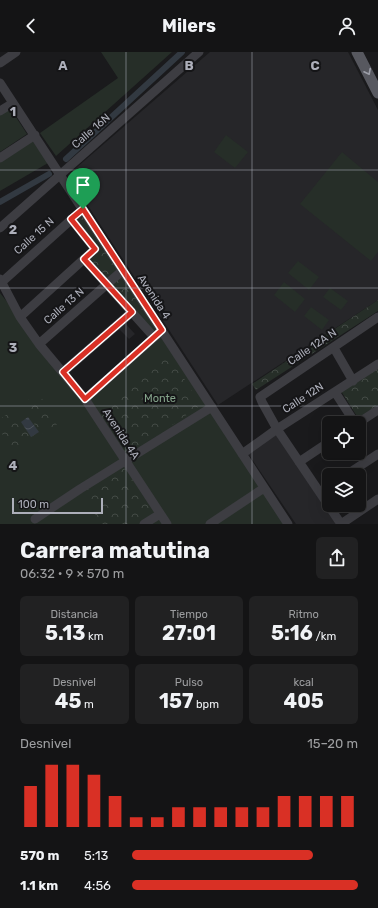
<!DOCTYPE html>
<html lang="es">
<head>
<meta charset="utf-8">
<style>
  body { margin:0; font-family:Rubik,sans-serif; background:#212122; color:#f1f3f6; height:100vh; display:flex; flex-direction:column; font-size:15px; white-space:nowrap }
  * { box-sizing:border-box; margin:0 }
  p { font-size:13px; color:#9d9ea0 }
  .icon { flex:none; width:22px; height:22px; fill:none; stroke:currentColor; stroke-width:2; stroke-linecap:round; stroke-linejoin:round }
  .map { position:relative; height:472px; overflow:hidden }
  .drawer { display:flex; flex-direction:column; background:#141415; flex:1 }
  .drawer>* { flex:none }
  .fabs { position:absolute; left:322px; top:364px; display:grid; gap:8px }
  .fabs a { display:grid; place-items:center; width:44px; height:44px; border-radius:6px; background:#141415; box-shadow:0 4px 16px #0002,0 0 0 1px #333334; font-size:20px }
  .scale { position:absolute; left:12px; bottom:10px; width:91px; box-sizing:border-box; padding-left:4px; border:2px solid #adafba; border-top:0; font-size:11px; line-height:14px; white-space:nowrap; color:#adafba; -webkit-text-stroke:3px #151517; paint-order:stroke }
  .pin { position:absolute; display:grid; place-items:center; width:34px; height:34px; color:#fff; margin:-41px -17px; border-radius:50% 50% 50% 0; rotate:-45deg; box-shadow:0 0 4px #0007 }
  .pin .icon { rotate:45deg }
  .round { display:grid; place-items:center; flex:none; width:42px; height:42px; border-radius:6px; background:#212122 }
  .headline { display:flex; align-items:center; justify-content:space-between; height:68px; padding:0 20px }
  h1 { font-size:22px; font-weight:700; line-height:30px }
  .figures { display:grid; grid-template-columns:repeat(3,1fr); gap:6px; height:68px; padding:4px 20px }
  .figures div { display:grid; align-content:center; border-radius:6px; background:#212122; text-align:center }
  .figures b { font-size:20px; font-weight:700 }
  .figures small { font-size:11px; font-weight:400 }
  .figures p { font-size:11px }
  .chart { height:112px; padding:8px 20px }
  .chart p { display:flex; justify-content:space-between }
  .chart svg { width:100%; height:72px; margin-top:4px; stroke:#d93025; stroke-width:6 }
  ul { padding:0 20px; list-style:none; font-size:13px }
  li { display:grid; grid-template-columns:64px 48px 1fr; align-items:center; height:30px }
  li i { height:10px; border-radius:5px; background:#d93025 }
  header { display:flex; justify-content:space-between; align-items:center; height:52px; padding:0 20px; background:#141415; font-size:18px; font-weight:700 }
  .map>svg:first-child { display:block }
  .built { fill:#262629 }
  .grass { fill:#262e28 }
  .park { fill:url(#park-crowns) }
  .water { fill:url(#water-waves) }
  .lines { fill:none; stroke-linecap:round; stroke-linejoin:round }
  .canal { stroke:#323941; stroke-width:6 }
  .minor { stroke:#3d3d42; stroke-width:9 }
  .major { stroke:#57585f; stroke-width:11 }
  .oneway { stroke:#9c9ea8 }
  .route-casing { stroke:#fff; stroke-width:8 }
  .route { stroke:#d93025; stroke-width:5 }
  .grid { fill:none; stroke:#adafba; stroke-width:1; stroke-opacity:0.55 }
  .labels { text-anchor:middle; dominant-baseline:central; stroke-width:4; stroke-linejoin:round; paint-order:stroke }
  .street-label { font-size:11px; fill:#adafba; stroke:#151517 }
  .park-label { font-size:11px; fill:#85a48b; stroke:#151517 }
  .grid-label { font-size:13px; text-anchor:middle; font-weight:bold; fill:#adafba; stroke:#151517; stroke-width:4; stroke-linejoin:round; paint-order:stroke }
</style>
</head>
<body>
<header><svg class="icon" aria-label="back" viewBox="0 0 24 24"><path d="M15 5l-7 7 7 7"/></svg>Milers<svg class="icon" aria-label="person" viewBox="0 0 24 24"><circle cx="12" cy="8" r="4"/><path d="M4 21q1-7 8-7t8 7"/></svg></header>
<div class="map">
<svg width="378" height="472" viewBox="0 0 378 472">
  <defs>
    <pattern id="park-crowns" width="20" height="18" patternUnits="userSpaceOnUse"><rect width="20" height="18" fill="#262e28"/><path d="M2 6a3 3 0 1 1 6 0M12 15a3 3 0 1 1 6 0" fill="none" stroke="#434a45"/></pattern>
    <pattern id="water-waves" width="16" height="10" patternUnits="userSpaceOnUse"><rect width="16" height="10" fill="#323941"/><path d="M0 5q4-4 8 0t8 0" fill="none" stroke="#4d535a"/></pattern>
  </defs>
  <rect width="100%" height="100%" fill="#1a1a1c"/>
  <!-- built -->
  <path class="built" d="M210 0H348L378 58V248L218 353 68 123Z
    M124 270 135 282 129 287 118 276Z
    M277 380 337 472H296L247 400Z"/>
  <!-- grass -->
  <path class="grass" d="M101 0H172L56 104 40 81 118 26Z
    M10 56 27 82 0 100V62Z
    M226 83 248 100 235 116 214 100Z
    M32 88 48 111 0 139V109Z
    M342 100 378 130V200L371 209 300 152Z
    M298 209 319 225 309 238 288 221Z
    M284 230 305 247 295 260 274 243Z
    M330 236 348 249 341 258 323 245Z
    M0 241 85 347 162 278 289 472H0Z
    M311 255 329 268 322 278 304 264Z"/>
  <!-- park -->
  <path class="park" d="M81 158 118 216 105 229 84 205 95 195 73 166Z
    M121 220 159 277 154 282 108 232Z
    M378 248V259L256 338 252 332Z
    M168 301 201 353 126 405 98 360Z
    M378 315V353L358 366 341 339Z
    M38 341 59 371 41 382 21 353Z
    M12 359 33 389 16 401 0 379V367Z
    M123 413 153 460 137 472H101L81 440Z"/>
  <!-- water -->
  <path class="water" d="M28 365 39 380 31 385 21 370Z"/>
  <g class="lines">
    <!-- canal -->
    <path class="canal" d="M66 107 182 0
      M0 150 49 122"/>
    <!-- minor -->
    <path class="minor" d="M0 11 16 0
      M0 31 288 472
      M0 59 13 51
      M0 106 35 83
      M0 176 199 0
      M84 207 154 285
      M0 227 20 265 39 292 85 347 167 472
      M2 230 83 157
      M20 265 95 197 71 167
      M39 292 123 218
      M334 296 353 329
      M63 320 132 260
      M335 340 355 371
      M85 347 158 282
      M358 371 378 358
      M242 402 277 377 378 312
      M299 410 329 390
      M346 423 378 402
      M320 440 329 434
      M35 467 80 437 212 355
      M144 472 160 462
      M210 472 264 436
      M341 472 277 377 262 350 260 345 378 265
      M341 472 378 447"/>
    <!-- major -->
    <path class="major" d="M357 0 378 41"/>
  </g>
  <!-- one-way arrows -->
  <defs><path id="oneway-chevron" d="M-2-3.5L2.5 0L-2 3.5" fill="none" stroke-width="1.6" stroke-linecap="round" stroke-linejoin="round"/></defs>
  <use class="oneway" href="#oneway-chevron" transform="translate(368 20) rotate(63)"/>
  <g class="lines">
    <!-- route casing -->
    <g class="route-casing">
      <path id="route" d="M83 157 162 278 85 347 63 320 132 260 84 207 95 197 71 167Z"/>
    </g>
    <!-- route -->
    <use href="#route" class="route"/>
  </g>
  <!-- grid -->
  <path class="grid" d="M126 0V472M252 0V472M0 118H378M0 236H378M0 354H378"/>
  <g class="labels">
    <!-- street labels -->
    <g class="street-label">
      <text transform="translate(91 79) rotate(-41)">Calle 16N</text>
      <text transform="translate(34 184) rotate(-42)">Calle 15 N</text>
      <text transform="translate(154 245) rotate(57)">Avenida 4</text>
      <text transform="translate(64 254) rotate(-41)">Calle 13 N</text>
      <text transform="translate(312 295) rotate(-34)">Calle 12A N</text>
      <text transform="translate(303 346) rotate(-33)">Calle 12N</text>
      <text transform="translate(121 382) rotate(57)">Avenida 4A</text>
    </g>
    <!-- park labels -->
    <g class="park-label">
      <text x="160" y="346">Monte</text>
    </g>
  </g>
  <g class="grid-label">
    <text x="63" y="18">A</text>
    <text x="189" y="18">B</text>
    <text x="315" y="18">C</text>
    <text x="13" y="64">1</text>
    <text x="13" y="182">2</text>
    <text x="13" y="300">3</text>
    <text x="13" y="418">4</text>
  </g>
</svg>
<div class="fabs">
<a><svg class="icon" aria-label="locate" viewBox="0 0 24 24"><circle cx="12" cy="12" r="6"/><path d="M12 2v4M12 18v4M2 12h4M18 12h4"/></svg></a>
<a><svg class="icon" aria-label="layers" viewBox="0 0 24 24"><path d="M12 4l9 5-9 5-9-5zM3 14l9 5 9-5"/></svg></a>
</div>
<div class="scale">100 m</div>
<div class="pin" style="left:83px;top:157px;background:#1e9e55"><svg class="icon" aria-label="arrive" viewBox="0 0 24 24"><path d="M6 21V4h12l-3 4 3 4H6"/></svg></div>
</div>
<section class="drawer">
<div class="headline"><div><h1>Carrera matutina</h1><p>06:32 · 9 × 570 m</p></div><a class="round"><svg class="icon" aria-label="share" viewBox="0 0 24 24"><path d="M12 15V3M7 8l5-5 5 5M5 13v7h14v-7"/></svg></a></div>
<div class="figures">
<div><p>Distancia</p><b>5.13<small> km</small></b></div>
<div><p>Tiempo</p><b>27:01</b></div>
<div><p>Ritmo</p><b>5:16<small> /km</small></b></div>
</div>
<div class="figures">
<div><p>Desnivel</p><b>45<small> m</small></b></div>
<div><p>Pulso</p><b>157<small> bpm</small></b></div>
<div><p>kcal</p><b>405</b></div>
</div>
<div class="chart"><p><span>Desnivel</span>15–20 m</p>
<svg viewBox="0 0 160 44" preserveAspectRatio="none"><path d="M5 44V19M15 44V6M25 44V6M35 44V12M45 44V25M55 44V38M65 44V38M75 44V32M85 44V32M95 44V32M105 44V32M115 44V32M125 44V25M135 44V25M145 44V25M155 44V25"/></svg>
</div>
<ul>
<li><b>570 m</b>5:13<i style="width:80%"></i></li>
<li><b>1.1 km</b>4:56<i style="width:100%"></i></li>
</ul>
</section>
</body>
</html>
